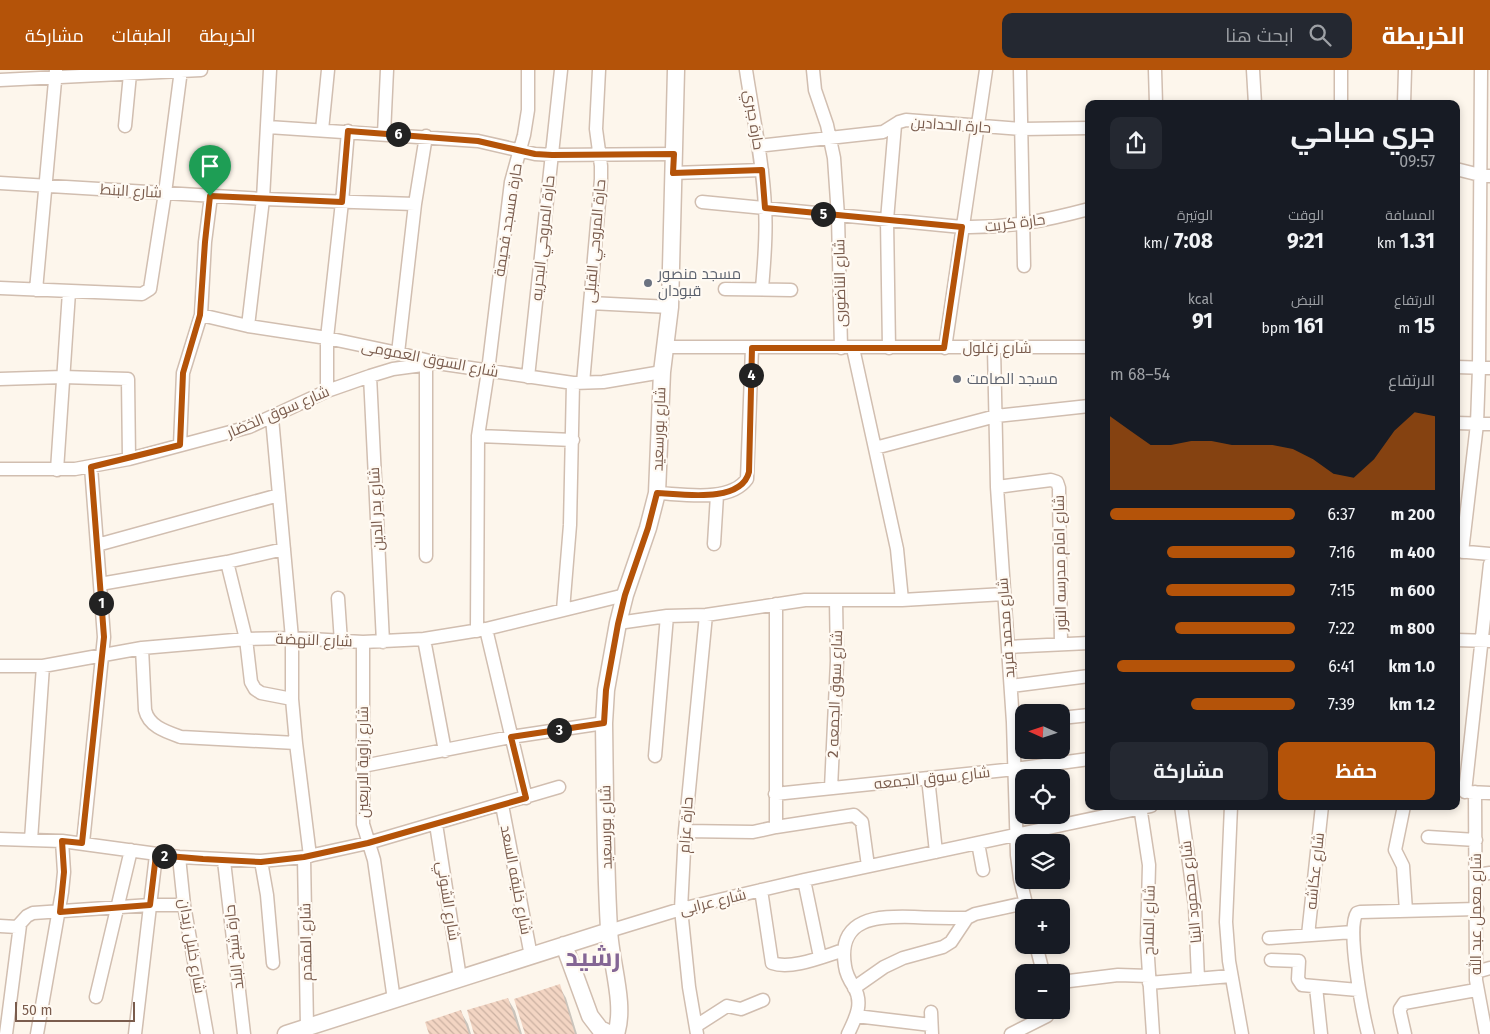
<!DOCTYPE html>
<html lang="ar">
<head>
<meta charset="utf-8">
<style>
  body { margin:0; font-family:"Fira Sans",Cairo,sans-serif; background:#242831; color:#f1f3f6; direction:rtl; height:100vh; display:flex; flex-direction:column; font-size:19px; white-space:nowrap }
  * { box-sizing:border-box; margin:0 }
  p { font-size:16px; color:#9ea1a6 }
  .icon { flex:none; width:28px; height:28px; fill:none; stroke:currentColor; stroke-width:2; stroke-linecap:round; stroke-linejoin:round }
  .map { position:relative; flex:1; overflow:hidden; direction:ltr }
  .details { position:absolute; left:1085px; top:30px; width:375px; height:710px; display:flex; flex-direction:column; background:#171b24; border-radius:10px; box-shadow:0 2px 8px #0003; direction:rtl }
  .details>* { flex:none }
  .needle { width:32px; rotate:273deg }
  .controls { position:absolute; left:1015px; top:634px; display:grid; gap:10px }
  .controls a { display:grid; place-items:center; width:55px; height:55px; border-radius:10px; background:#171b24; box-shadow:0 2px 8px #0003; font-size:25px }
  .scale { position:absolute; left:15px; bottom:12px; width:120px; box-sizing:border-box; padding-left:5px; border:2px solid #7a5c4d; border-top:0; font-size:14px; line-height:18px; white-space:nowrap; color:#7a5c4d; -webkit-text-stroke:4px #fffaf3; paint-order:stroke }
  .pin { position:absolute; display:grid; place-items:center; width:42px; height:42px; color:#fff; margin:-51px -21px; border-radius:50% 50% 50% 0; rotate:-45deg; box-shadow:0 0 5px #0007 }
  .pin .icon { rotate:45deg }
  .km { position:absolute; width:25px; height:25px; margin:-12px; border-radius:50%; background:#222; color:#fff; font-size:14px; line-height:25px; text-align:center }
  .round { display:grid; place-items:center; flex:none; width:52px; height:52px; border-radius:10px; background:#242831 }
  .overview { display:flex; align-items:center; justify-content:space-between; height:85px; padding:0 25px }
  h1 { font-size:28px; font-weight:700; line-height:38px }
  .figures { display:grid; grid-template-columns:repeat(3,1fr); gap:8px; height:85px; padding:5px 25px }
  .figures div { display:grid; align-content:center }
  .figures b { font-size:21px; font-weight:700 }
  .figures small { font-size:14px; font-weight:400 }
  .figures p { font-size:14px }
  .chart { height:140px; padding:10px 25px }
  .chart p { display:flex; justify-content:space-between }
  .chart svg { width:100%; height:90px; margin-top:5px; fill:#b45309; opacity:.7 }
  .primary-button { display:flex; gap:10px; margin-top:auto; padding:10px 25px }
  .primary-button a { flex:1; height:58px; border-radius:10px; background:#b45309; color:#fff; font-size:20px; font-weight:700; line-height:58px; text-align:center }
  .primary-button a+a { background:#242831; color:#f1f3f6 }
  ul { padding:0 25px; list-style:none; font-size:16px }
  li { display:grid; grid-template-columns:80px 60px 1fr; align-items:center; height:38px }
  li i { height:12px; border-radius:6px; background:#b45309 }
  header { display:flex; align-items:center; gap:30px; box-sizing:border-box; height:70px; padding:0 25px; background:#b45309; color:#fff }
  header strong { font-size:24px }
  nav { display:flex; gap:28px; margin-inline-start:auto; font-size:18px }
  .search { width:350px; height:45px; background:#242831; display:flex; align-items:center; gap:12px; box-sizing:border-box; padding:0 18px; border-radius:10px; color:#9ea1a6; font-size:19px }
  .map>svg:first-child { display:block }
  .shadow { fill:#0003 }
  .building { fill:url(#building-back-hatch) }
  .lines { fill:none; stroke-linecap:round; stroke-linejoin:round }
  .minor-casing { stroke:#d1beb0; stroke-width:15 }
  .tertiary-casing { stroke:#d1beb0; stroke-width:19 }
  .minor { stroke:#fff; stroke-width:12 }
  .tertiary { stroke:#fff; stroke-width:16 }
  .route-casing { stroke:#fff; stroke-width:10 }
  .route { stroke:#b45309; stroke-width:6 }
  .worship-dot { fill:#6b7280; stroke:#fffaf3; stroke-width:2 }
  .labels { text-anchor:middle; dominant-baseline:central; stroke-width:4.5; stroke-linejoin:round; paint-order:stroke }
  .street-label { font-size:15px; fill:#7a5c4d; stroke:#fffaf3 }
  .worship-label { font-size:15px; fill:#5b616d; stroke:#fffaf3; text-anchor:start }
  .town-label { font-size:25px; font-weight:bold; fill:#846695; stroke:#fffaf3 }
</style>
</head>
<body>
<header>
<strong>الخريطة</strong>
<div class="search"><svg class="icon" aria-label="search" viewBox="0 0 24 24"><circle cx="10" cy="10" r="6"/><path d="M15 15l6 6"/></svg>ابحث هنا</div>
<nav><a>الخريطة</a><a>الطبقات</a><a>مشاركة</a></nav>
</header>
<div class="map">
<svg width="1490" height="964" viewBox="0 0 1490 964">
  <defs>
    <pattern id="building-back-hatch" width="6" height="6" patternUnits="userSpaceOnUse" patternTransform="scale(1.25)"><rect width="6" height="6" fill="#f3d5c3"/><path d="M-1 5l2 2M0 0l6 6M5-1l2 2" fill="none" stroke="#cab0a1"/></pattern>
  </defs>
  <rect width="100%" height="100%" fill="#fdf6ec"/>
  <!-- shadow -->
  <path class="shadow" d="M559 916 566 928 577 964H526Z
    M508 929 515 941 522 964H475Z
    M461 942 468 954 471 964H430Z"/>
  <!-- building -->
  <path class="building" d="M560 914 575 964H525L514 929Z
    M508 928 520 964H474L467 940Z
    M461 940 469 964H429L425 952Z"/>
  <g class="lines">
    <!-- minor casing -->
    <g class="minor-casing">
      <path id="minor" d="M746 0C753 46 763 92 765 138 767 165 764 192 762 219
        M813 0 815 20 827 55 834 88 838 146 841 278
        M1020 0 1024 196
        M1155 0 1156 34
        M1253 0 1255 34
        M1341 0V34
        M0 10 201 0
        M1404 34 1405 0
        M125 56 130 4
        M268 57 478 71 535 84 553 85 674 84
        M322 60 328 0
        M384 64 387 0
        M758 76 883 62 899 52 906 50 1022 59 1089 58
        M1456 99 1480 105 1490 106
        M673 103 762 100
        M0 113 263 129 415 134
        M702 132 962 157C1009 158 1044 151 1089 139
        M0 218 142 224 150 219 165 123 181 0
        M725 219 791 220
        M36 220 56 0
        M590 233 670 237
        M201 245 248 256 327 268 398 283 437 293 573 313 603 312 662 302
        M248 256 263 129 270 0
        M665 277H1089
        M853 278 897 479 902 530
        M889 278 887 150 895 55
        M945 278 986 0
        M994 278 997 417 1013 652 1017 785 1020 809 1027 838
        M398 283 415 134 426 66
        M1456 297 1490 298
        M370 306 383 572
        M528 307 561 0
        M0 309 63 307 128 309 129 389
        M583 313 601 109V96L596 59 599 0
        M327 321V268L342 132 348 61
        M272 348 292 568V629L296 673 310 786
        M1456 353 1490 354
        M478 366 573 370
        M180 375 183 303 201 245 205 172 211 126
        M875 378 996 346 1089 336
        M0 399H75L129 389 249 357 327 321 370 306 393 299 430 294
        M57 400 69 222
        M997 417 1051 410 1057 412 1059 418 1061 574
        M657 423C682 424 730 433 747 409L752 278
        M714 474 717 425
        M97 475 279 425
        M1456 481 1490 484
        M1462 482 1477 354 1479 298 1481 0
        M426 486V294
        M227 492 246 569 251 612 255 619 261 623 292 629
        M100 514 227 492 284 479
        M338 528 341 572
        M563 540 570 455 573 313
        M618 553 667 546 706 545 805 530H902L1004 524
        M486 559 526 728
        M477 561 478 366 488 301 511 112 524 65 528 40V0
        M424 569 445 681
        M1456 570 1490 571
        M363 572V754L374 790 394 930
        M1008 577 1089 573
        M142 578 145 640C149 657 167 662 181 667L296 673
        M0 596H43L142 578 246 569 292 568 363 572 424 569 486 559 625 525
        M1011 616 1089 606
        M1061 648 1089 645
        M655 686 667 546
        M363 696 511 667 604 653
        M928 708 936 782
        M831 718 837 591 836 530
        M1465 722 1490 494
        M1469 722 1490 723
        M1475 722 1476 910 1486 964
        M775 724 1015 699 1089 689
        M502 735 531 886
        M1140 736 1149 795 1147 873 1153 964
        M1181 736 1195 836 1198 909
        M1231 736 1226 852 1229 891 1242 964
        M1404 736 1395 780 1403 796 1406 841
        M436 754 460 908
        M776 757V534
        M685 761 753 762 776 757 854 745 862 752 868 796
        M1428 767 1476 770
        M0 769 62 771 179 787 261 791 304 787 368 773 559 717
        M31 770 43 596
        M83 773 104 567 91 397
        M978 773 983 800
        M179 787 184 835 207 964
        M304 787 307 957
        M224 791 244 964
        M261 791 267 825 273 893
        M1476 805 1490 803
        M804 810 820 887
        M761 820 772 893C792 900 824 886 844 880
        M0 856 17 857 27 846 33 843 150 835H184
        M609 861 681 839 804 810 1151 736
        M1308 865 1322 736
        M1269 868 1353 862
        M1036 875 1043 902
        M1271 890 1299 891 1298 909 1302 915 1358 920
        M1476 902 1490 898
        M1061 912 1118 905 1149 906
        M1149 913 1231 906
        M1316 917 1321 964
        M854 918 884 897 903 888 943 877 951 872 967 848 975 844 1025 833
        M96 927 131 780
        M931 942 932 964
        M856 946 931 955
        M696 956 727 936 741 939 763 930
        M6 964 20 855
        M37 964 62 822 64 802 62 771
        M135 964 156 785
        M697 964 689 917 681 839 685 761 706 545
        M848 964C855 949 864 934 854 917 850 911 846 904 845 896 837 847 878 846 914 847 932 848 949 848 967 848
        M1011 964 1047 946 1050 940
        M1368 964C1363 944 1346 858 1357 843L1360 842 1477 839
        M1405 964 1400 942V939L1404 933 1476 920"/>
    </g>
    <!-- tertiary casing -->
    <g class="tertiary-casing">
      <path id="tertiary" d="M564 875 590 946 600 959 610 964
        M286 964 609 861
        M616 964C626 934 610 891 609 859 605 790 605 721 604 653L606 620 618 553 625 525 648 458 657 423 662 302 670 237 676 0"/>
    </g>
    <!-- minor -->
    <use href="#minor" class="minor"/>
    <!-- tertiary -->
    <use href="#tertiary" class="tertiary"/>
  </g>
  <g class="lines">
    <!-- route casing -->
    <g class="route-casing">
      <path id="route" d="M348 61 478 71 535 84 552 85 674 84 673 103 762 100 765 138 962 157 944 278H752L749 402C741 434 681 424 657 423L648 458 625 525 618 554 606 620 604 653 511 667 526 728 368 773 304 787 261 792 203 789 156 785 150 835 60 842 64 802 62 771 82 773 104 567 91 397 180 375 183 303 200 245 205 172 210 126 342 132Z"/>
    </g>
    <!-- route -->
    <use href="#route" class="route"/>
  </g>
  <!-- markers -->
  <g class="worship-dot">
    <circle cx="648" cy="213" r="5"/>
    <circle cx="957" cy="309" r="5"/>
  </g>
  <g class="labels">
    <!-- street labels -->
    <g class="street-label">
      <text transform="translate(754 50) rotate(81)">حارة جبري</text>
      <text transform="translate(951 55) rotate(4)">حارة الحدادين</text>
      <text transform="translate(131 121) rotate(3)">شارع البنط</text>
      <text transform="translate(508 150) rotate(-81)">حارة مسجد فحيمة</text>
      <text transform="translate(1015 153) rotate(-7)">حارة كريت</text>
      <text transform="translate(543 168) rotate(-84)">حارة المروحي البحريه</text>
      <text transform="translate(595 171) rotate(-85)">حارة المروحي القبلى</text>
      <text transform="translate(840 213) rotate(-91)">شارع الناضورى</text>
      <text x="997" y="278">شارع زغلول</text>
      <text transform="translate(430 289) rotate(11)">شارع السوق العمومى</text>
      <text transform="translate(278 342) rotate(-23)">شارع سوق الخضار</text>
      <text transform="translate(659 359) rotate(-88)">شارع بورسعيد</text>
      <text transform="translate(376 439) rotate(-93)">شارع بدر الدين</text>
      <text transform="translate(1060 493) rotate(-91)">شارع امام مدرسه النور</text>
      <text transform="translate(1006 558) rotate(-94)">شارع محمد فريد</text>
      <text transform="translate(314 570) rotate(2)">شارع النهضة</text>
      <text transform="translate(835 624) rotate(-88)">شارع سوق الجمعه 2</text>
      <text transform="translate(363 692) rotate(-90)">شارع زاوية الاربعين</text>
      <text transform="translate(932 708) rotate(-6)">شارع سوق الجمعه</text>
      <text transform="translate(686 755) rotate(-86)">حارة عزام</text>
      <text transform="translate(606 757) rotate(-91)">شارع بورسعيد</text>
      <text transform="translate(1315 801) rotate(-84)">شارع عكاشه</text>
      <text transform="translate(516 810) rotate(79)">شارع خليفه السعد</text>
      <text transform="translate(1191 822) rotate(-96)">شارع محمود البنا</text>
      <text transform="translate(448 831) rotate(81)">شارع الشوني</text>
      <text transform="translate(713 832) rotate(-14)">شارع عرابى</text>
      <text transform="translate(1476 844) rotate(-90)">شارع معمل عبد الله</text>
      <text transform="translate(1149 850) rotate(-89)">شارع الملاح</text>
      <text transform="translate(306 872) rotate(-91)">شارع المقدم</text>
      <text transform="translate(192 876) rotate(80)">شارع خليل زيدان</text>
      <text transform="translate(234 877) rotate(-96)">حارة شيخ البلد</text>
    </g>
    <!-- worship labels -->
    <g class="worship-label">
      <text x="658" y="204">مسجد منصور<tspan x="658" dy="17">قبودان</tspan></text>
      <text x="967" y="309">مسجد الصامت</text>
    </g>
    <!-- town labels -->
    <g class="town-label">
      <text x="593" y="888">رشيد</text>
    </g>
  </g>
</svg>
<div class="controls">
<a><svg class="needle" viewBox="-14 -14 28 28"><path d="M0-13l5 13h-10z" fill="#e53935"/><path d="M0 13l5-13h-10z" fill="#9ea1a6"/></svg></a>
<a><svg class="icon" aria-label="locate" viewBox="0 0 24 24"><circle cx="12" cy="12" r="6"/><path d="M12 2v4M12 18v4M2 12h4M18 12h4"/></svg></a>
<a><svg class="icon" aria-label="layers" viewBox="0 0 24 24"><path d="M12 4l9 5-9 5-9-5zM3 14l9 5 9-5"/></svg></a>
<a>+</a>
<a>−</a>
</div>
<div class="scale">50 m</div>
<div class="pin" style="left:210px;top:126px;background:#1e9e55"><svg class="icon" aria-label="arrive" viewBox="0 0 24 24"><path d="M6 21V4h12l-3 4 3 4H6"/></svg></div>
<b class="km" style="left:101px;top:533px">1</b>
<b class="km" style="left:164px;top:786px">2</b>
<b class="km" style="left:559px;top:660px">3</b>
<b class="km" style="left:751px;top:305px">4</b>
<b class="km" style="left:823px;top:144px">5</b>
<b class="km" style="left:398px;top:64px">6</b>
<section class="details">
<div class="overview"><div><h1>جري صباحي</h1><p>09:57</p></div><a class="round"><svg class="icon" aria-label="share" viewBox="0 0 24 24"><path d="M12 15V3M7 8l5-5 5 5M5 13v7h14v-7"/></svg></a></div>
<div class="figures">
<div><p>المسافة</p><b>1.31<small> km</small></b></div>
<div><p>الوقت</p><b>9:21</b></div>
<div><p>الوتيرة</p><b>7:08<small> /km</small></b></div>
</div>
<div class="figures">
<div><p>الارتفاع</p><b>15<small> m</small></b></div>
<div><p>النبض</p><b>161<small> bpm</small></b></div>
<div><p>kcal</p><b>91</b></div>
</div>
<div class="chart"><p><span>الارتفاع</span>54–68 m</p>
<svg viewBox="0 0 160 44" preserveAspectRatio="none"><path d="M0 44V8L10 15L20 22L30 22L40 20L50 20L60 22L70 22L80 22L90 24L100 29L110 36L120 38L130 29L140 15L150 6L160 8V44z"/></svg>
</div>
<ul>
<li><b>200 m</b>6:37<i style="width:100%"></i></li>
<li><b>400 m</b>7:16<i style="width:69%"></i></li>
<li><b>600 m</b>7:15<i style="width:70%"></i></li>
<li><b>800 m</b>7:22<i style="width:65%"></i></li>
<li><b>1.0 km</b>6:41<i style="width:96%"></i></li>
<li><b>1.2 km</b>7:39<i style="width:56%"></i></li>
</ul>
<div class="primary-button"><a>حفظ</a><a>مشاركة</a></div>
</section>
</div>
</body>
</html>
